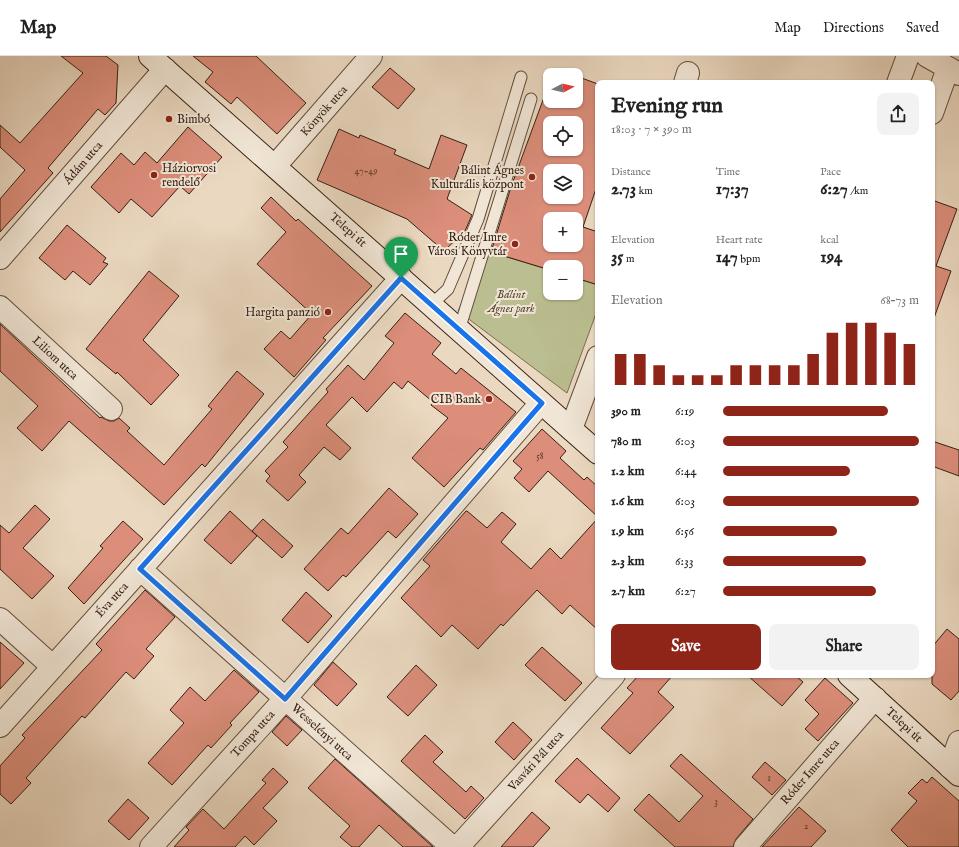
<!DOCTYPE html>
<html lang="en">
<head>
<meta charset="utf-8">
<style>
  body { margin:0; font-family:"IM FELL English",serif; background:#f2f2f2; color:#222; height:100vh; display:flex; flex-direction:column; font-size:15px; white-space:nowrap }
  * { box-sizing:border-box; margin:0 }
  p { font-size:13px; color:#767676 }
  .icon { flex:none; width:22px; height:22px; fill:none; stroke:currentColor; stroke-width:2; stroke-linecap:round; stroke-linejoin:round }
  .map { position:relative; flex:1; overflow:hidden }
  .drawer { position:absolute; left:595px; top:24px; width:340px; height:598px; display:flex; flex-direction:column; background:#fff; border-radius:8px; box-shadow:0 1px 3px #0004 }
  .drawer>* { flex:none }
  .needle { width:26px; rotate:83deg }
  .controls { position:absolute; left:543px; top:12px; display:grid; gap:8px }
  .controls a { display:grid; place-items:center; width:40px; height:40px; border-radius:8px; background:#fff; box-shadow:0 1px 3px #0004; font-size:20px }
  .pin { position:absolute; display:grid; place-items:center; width:34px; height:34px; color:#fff; margin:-41px -17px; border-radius:50% 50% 50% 0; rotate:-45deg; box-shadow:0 0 4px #0007 }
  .pin .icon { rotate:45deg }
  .round { display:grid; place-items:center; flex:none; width:42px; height:42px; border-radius:8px; background:#f2f2f2 }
  .headline { display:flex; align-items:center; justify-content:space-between; height:68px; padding:0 16px }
  h1 { font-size:22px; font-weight:700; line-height:30px }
  .metrics { display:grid; grid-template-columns:repeat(3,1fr); gap:6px; height:68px; padding:4px 16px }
  .metrics div { display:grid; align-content:center }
  .metrics b { font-size:17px; font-weight:700 }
  .metrics small { font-size:11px; font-weight:400 }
  .metrics p { font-size:11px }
  .chart { height:112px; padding:8px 16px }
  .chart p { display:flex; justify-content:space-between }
  .chart svg { width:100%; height:72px; margin-top:4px; stroke:#8f2418; stroke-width:6 }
  .primary-button { display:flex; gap:8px; margin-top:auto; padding:8px 16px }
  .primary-button a { flex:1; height:46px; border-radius:8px; background:#8f2418; color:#fff; font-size:16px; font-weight:700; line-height:46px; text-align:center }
  .primary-button a+a { background:#f2f2f2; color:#222 }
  ul { padding:0 16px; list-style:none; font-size:13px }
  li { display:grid; grid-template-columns:64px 48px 1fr; align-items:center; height:30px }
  li i { height:10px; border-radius:5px; background:#8f2418 }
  header { display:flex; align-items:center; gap:24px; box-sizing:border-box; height:56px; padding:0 20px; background:#fff; border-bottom:1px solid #e0e0e0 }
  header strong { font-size:19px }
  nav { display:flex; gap:22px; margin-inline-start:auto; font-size:14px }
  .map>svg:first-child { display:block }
  .green { fill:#bbbe90; stroke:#786f52 }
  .building { fill:#dc8e7b; stroke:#362013; fill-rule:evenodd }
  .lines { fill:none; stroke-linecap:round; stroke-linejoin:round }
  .lane-casing { stroke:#634e3e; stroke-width:13 }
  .street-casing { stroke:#634e3e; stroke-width:24 }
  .secondary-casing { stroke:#362013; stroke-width:24 }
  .lane { stroke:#f1e6d6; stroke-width:11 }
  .street { stroke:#f1e6d6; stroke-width:22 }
  .secondary { stroke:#f1e6d6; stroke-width:22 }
  .route-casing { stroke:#fff; stroke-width:8 }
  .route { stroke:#1a73e8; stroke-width:5 }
  .poi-dot { fill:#8f2418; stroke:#f1e6d6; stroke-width:1.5 }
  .labels { text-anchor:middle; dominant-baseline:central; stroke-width:4; stroke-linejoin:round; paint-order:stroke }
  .number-label { font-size:10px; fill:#603c2d }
  .street-label { font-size:12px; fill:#362013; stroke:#f1e6d6 }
  .poi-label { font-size:12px; fill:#362013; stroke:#f1e6d6; text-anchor:end }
  .park-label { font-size:12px; font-style:italic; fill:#574832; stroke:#f1e6d6 }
</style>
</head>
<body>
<header>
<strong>Map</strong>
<nav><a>Map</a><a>Directions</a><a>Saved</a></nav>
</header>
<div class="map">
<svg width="959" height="791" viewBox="0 0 959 791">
  <rect width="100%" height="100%" fill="#ead8c0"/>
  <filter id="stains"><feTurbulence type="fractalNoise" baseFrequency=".005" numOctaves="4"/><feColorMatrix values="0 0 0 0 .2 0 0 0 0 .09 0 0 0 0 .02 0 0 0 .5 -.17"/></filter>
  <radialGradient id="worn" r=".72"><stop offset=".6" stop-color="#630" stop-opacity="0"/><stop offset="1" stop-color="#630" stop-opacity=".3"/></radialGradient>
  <!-- green -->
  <path class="green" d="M487 195 550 214V237H576V222L598 229V252L567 337 458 255Z"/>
  <!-- building -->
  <path class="building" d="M61 0H106L118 9 116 47 105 59 98 53 48 112 53 117 0 176V143L25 114 0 91V69L20 87 83 17Z
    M193 0H256L306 47 277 78 237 41 231 48 205 26 213 16Z
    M390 12 415 33 398 53 372 31Z
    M576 20 598 28V127L583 171 598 176V229L576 222V211H550V214L491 196 511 131 550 25V45H576ZM550 67H576V93H550ZM550 115H576V141H550ZM550 163H576V189H550Z
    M188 71 222 101 189 138 180 130 152 161 131 143 119 157 91 131 121 97 134 109 145 96 157 107Z
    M339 73 359 82 360 79 396 94 394 98 429 113 441 79 467 89 447 143 472 159 465 175 444 195 407 163 317 124Z
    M271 141 296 165 298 163 372 230 323 282 326 284 294 321 264 293 281 275 290 283 312 258 257 208 286 176 261 152Z
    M932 144 957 153 936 210 951 215 934 262H932Z
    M67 169 106 202 103 206 108 208 90 229 73 215 65 224 39 202Z
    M149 215 179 240 143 284 179 319 151 349 117 316 116 318 86 293Z
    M405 257 441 287 432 298 456 318 461 312 516 356 483 394 480 392 444 431 412 402 448 362 431 349 433 346 408 325 402 333 394 326 367 356 352 341 326 369 351 392 340 404 324 391 299 419 306 426 288 445 266 425 270 420 265 415 288 391 283 386 328 336 326 333 348 309 364 324 394 287 385 280Z
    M0 268 100 362 101 361 109 365H114L119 362 130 372 127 375 164 409 212 353 208 350 237 315 264 338 205 411 202 408 164 449 69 365 42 395 17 372 38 350 0 315Z
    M542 373 566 395 560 402 584 424 587 421 598 431V461L548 415 529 436 514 422 522 413 513 405Z
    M932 385 959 394V420L932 410Z
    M389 432 418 458 396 482 388 475 346 521 343 519 328 535 304 513 341 472 348 478Z
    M35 449 50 463 23 492 54 520 32 543 0 513V469L9 477Z
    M230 455 257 480 231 508 204 484Z
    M466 455H467L487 472 502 456 516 468 501 486 531 513 550 492 561 503 598 462V574L570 549 562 558 537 534 503 570 501 568 478 593 452 569 441 581 401 542 430 510 423 504Z
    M263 463 293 490 282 502 252 475Z
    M123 465 143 483 84 548 68 532 103 492 100 490Z
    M145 534 175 561 146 593 154 600 134 623 126 616 85 662 82 660 26 722 31 727 11 748 0 738V710L25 682 22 679 102 594 96 588Z
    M306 536 332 560 308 587 282 564Z
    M947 573 959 583V635L951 644 932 628V591Z
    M0 586 24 607 0 633Z
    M542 591 582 627 565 645 525 609Z
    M333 606 357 628 337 650 314 629Z
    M416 609 437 629 408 660 387 641Z
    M234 614 259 636 230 667 232 669 211 692 208 689 172 729 148 707 184 667 170 654 190 631 205 645Z
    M639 619H673L658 636 674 651 630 698 601 672 633 637 627 632Z
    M747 619H795L803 626 782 650Z
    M825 622 853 647 818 685 805 673 819 658 805 644Z
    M286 660 302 674 287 690 272 676Z
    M513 666 532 684 514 704 495 686Z
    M425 679 443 696 433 706 466 736 471 730 484 742 465 763 401 705Z
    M681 698 753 763 736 783 733 791H675L634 754 649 738 679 766 703 740 670 710Z
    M577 702 620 742 608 756 588 738 580 747 555 725Z
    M335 703 433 791H403L379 769 359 791H352L340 781 350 770 308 732Z
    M765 706 786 724 772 739 752 721Z
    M273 712 288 726 263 752 277 765 254 789 245 780 235 791H174L189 774 186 771 203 753 224 773 266 727 262 724Z
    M932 721 959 745V791H908L891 774 917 745 908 737 922 723 927 727Z
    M128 743 149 762 129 784 108 765Z
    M799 751 826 775 811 791H762Z
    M532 756 550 772 533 791H501Z"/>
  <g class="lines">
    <!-- lane casing -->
    <g class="lane-casing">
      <path id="lane" d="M431 249 448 233 478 163 521 21
        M459 274 531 43"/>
    </g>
    <!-- street casing -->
    <g class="street-casing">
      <path id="street" d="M927 0 959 18
        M685 27 688 17
        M898 27 908 0
        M932 57 948 12
        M275 110 371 0
        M0 202 165 13
        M0 251 111 353
        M571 373 598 301
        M140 513 452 791
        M0 563 53 611
        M0 670 401 222
        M950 711 959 686
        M151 791 285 643 541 347
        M458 791 614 619
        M745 791 875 642"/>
    </g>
    <!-- secondary casing -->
    <g class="secondary-casing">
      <path id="secondary" d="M150 0 598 397
        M849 619 959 719"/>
    </g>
    <!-- lane -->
    <use href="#lane" class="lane"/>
    <!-- street -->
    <use href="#street" class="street"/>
    <!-- secondary -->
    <use href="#secondary" class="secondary"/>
  </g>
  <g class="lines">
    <!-- route casing -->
    <g class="route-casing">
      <path id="route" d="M401 222 542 347 285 643 140 513Z"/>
    </g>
    <!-- route -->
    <use href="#route" class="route"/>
  </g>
  <!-- markers -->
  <g class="poi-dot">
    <circle cx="169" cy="63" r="4"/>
    <circle cx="154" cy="119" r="4"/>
    <circle cx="532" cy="121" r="4"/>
    <circle cx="515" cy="188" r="4"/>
    <circle cx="328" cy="256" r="4"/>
    <circle cx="489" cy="343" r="4"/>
  </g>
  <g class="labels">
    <!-- number labels -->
    <g class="number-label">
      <text x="366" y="115">47-49</text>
      <text x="540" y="400">58</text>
      <text x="769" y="722">1</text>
      <text x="716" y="746">3</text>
      <text x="806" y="770">2</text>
    </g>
    <!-- street labels -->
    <g class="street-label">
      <text transform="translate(324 55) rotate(-48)">Könyök utca</text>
      <text transform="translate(83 107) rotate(-49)">Ádám utca</text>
      <text transform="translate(348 174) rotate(42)">Telepi út</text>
      <text transform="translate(55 302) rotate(43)">Liliom utca</text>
      <text transform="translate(112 544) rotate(-48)">Éva utca</text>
      <text transform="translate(904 669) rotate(43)">Telepi út</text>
      <text transform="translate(322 676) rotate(42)">Wesselényi utca</text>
      <text transform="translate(253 678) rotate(-48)">Tompa utca</text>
      <text transform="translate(536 705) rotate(-48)">Vasvári Pál utca</text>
      <text transform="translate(810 716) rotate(-49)">Róder Imre utca</text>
    </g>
    <!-- poi labels -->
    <g class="poi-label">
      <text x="177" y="63" text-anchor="start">Bimbó</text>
      <text x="162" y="112" text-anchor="start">Háziorvosi<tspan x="162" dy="14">rendelő</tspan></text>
      <text x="524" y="114">Bálint Ágnes<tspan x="524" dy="14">Kulturális központ</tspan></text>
      <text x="507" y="181">Róder Imre<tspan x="507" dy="14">Városi Könyvtár</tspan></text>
      <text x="320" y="256">Hargita panzió</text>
      <text x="481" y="343">CIB Bank</text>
    </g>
    <!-- park labels -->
    <g class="park-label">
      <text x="511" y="238">Bálint<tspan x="511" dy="14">Ágnes park</tspan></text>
    </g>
  </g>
  <rect width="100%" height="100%" filter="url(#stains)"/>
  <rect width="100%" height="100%" fill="url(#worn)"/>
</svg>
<div class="controls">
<a><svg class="needle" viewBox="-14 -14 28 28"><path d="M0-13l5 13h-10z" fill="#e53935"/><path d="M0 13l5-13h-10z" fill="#767676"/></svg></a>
<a><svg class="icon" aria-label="locate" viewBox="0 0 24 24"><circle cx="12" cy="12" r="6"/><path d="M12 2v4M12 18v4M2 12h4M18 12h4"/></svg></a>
<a><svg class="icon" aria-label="layers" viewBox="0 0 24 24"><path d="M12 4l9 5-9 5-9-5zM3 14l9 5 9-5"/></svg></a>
<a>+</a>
<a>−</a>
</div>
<div class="pin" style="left:401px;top:222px;background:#1e9e55"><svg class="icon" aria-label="arrive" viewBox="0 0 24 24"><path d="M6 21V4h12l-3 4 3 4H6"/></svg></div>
<section class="drawer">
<div class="headline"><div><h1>Evening run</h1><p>18:03 · 7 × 390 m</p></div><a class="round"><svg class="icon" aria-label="share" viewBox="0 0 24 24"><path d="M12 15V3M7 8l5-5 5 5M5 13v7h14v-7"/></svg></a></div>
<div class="metrics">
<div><p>Distance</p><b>2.73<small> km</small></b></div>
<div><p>Time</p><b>17:37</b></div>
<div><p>Pace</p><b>6:27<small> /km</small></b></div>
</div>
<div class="metrics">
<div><p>Elevation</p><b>35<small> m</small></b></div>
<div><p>Heart rate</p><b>147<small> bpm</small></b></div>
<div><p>kcal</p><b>194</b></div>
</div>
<div class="chart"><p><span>Elevation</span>68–73 m</p>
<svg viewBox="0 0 160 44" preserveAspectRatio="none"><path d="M5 44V25M15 44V25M25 44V32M35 44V38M45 44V38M55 44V38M65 44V32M75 44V32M85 44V32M95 44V32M105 44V25M115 44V12M125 44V6M135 44V6M145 44V12M155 44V19"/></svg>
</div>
<ul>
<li><b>390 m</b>6:19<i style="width:84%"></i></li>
<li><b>780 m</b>6:03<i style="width:100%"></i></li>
<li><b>1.2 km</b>6:44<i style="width:65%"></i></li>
<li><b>1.6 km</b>6:03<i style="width:100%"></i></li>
<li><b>1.9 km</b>6:56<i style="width:58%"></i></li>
<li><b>2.3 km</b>6:33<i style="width:73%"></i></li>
<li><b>2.7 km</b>6:27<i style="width:78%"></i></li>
</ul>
<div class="primary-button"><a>Save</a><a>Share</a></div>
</section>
</div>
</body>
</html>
